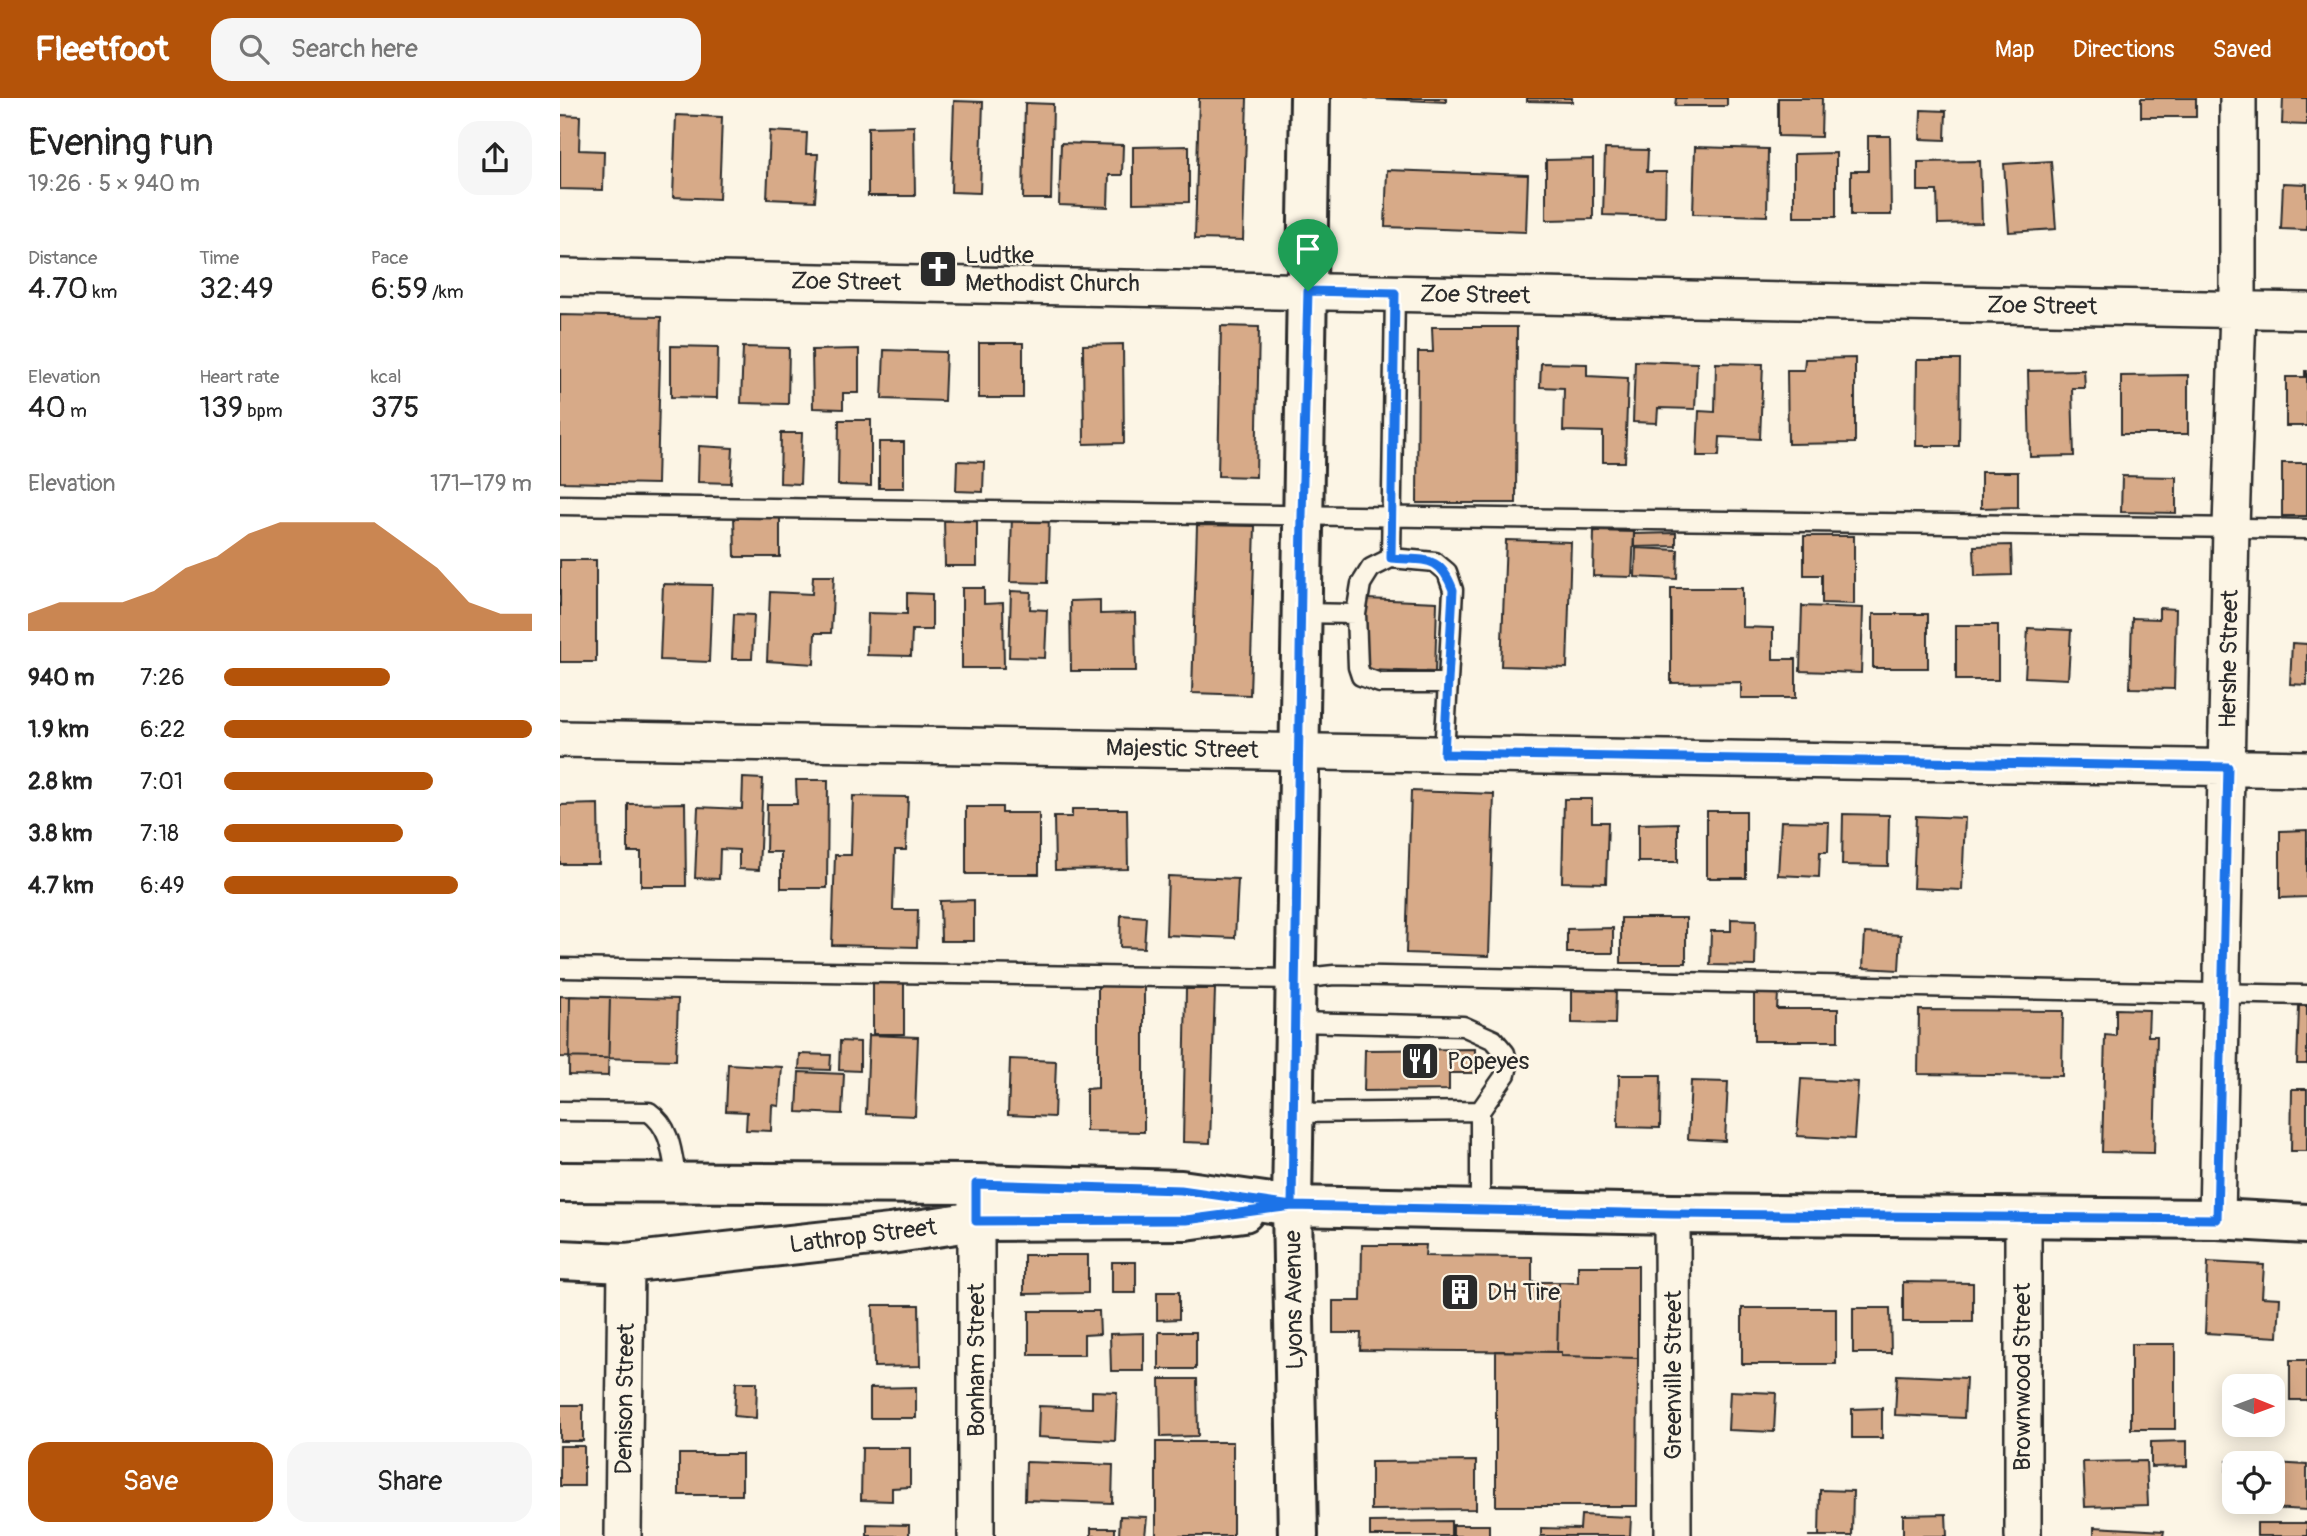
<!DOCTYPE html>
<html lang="en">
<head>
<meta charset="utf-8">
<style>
  body { margin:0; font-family:Pangolin,sans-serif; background:#f6f6f6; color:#222; height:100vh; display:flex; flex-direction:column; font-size:26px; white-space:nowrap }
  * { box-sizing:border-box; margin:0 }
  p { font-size:23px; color:#767676 }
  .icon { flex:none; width:38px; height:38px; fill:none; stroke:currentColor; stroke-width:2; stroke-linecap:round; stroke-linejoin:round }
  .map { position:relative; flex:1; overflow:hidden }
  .sheet { display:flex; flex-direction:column; background:#fff; width:560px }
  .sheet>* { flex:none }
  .needle { width:46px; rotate:91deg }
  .buttons { position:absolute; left:1662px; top:1276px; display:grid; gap:14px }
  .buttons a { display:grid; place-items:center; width:63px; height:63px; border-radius:14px; background:#fff; box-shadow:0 4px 18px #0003; font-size:35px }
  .pin { position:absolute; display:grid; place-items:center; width:60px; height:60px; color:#fff; margin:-72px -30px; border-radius:50% 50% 50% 0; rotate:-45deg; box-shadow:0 0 7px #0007 }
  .pin .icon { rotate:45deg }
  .round { display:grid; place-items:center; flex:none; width:74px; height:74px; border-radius:21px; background:#f6f6f6 }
  .summary { display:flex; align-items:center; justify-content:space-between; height:119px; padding:0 28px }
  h1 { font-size:38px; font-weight:600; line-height:52px }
  .stats { display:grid; grid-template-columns:repeat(3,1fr); gap:10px; height:119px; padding:7px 28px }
  .stats div { display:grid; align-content:center }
  .stats b { font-size:30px; font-weight:600 }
  .stats small { font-size:19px; font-weight:400 }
  .stats p { font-size:19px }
  .chart { height:196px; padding:14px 28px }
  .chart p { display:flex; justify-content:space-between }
  .chart svg { width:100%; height:126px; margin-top:7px; fill:#b45309; opacity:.7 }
  .primary-button { display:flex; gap:14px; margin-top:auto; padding:14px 28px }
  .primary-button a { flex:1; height:80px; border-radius:21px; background:#b45309; color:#fff; font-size:28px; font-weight:600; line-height:80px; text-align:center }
  .primary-button a+a { background:#f6f6f6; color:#222 }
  ul { padding:0 28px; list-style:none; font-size:23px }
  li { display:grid; grid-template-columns:112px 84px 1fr; align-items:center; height:52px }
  li i { height:18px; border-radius:9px; background:#b45309 }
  header { display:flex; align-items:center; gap:42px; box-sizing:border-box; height:98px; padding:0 35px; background:#b45309; color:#fff }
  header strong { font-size:33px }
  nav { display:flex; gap:38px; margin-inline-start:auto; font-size:24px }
  .search { width:490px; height:63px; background:#f6f6f6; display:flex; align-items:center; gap:18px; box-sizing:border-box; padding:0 24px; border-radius:21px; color:#767676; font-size:26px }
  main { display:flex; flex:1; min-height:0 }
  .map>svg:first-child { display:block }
  .building { fill:#d7aa88; stroke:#2b2b2b; stroke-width:2 }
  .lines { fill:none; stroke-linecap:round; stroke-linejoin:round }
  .lane-casing { stroke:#2b2b2b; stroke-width:23 }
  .street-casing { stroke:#2b2b2b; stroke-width:40 }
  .secondary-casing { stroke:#2b2b2b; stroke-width:44 }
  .lane { stroke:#fcf5e5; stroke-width:18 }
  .street { stroke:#fcf5e5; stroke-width:35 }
  .secondary { stroke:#fcf5e5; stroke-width:38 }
  .route-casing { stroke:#fff; stroke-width:14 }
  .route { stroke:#1a73e8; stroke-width:9 }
  .labels { text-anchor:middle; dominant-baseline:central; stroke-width:5; stroke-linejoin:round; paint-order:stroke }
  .poi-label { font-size:24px; fill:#2b2b2b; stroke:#fcf5e5; text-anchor:start }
  .street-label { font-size:24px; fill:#2b2b2b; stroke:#fcf5e5 }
</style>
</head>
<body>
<header>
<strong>Fleetfoot</strong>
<div class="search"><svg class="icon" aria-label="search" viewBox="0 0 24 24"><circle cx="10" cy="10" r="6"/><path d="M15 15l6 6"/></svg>Search here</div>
<nav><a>Map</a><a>Directions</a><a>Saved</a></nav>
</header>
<main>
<section class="sheet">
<div class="summary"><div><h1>Evening run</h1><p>19:26 · 5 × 940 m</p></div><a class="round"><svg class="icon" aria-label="share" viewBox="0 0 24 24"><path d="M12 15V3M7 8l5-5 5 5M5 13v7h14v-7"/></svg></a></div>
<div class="stats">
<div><p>Distance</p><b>4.70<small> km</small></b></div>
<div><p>Time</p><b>32:49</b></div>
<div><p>Pace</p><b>6:59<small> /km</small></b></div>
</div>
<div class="stats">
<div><p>Elevation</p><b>40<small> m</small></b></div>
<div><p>Heart rate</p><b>139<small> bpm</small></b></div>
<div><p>kcal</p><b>375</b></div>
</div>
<div class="chart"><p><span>Elevation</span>171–179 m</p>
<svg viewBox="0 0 160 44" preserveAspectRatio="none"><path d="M0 44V38L10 34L20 34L30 34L40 30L50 22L60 18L70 10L80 6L90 6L100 6L110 6L120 14L130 22L140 34L150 38L160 38V44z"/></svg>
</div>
<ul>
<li><b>940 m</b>7:26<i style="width:54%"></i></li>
<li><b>1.9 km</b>6:22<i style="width:100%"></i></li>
<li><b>2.8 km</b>7:01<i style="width:68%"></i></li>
<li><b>3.8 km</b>7:18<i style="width:58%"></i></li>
<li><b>4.7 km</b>6:49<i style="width:76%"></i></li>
</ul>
<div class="primary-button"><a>Save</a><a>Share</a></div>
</section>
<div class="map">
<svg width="1747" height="1438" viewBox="0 0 1747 1438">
  <rect width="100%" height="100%" fill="#fcf5e5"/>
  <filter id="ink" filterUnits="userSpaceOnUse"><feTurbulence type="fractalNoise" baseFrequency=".0143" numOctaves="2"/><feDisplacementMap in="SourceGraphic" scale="14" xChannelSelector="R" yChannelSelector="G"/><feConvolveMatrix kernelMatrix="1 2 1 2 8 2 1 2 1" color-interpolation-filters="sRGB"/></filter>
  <g filter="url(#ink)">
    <!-- building -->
    <path class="building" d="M639 0H687L683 142 635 141Z
      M804 0H886V4Z
      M967 0H1012V4L967 3Z
      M1116 0H1167V8H1115Z
      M1218 0H1262L1261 39 1218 38Z
      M1581 0H1636V19H1581Z
      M1723 0H1747V27L1722 26Z
      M394 3 423 4 420 95 391 94Z
      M465 5 493 6 491 101H463Z
      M1361 12 1386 13 1385 42 1360 41Z
      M0 17 20 18 19 52 44 53 43 92 0 91Z
      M116 17 162 19 159 101 113 99Z
      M354 28 355 98H308V29Z
      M210 33 247 35 246 56H258L255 103 207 101Z
      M1308 38H1330L1331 117H1291V73H1308Z
      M501 45 563 47 562 77H549L548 109 499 107Z
      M629 48V104L573 105V49Z
      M1135 49 1208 51 1207 118 1133 116Z
      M1045 51 1088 52 1087 74H1106L1105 119 1043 117Z
      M1276 55V119H1234V56Z
      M1033 61V121L986 122V62Z
      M1420 63 1422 125 1378 126 1377 93H1358V64Z
      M1491 63 1496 131 1449 134 1444 66Z
      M827 72 968 77 966 134 825 129Z
      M1723 85 1747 86V132L1721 131Z
      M0 217 101 219 97 386 0 384Z
      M661 228 699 229 696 379 658 378Z
      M872 229H957L956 405H857L858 254H873Z
      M419 245H463V300H419Z
      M563 246 564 345 524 346 523 247Z
      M111 248 158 249 157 300 111 299Z
      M183 249 229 250 228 306 181 305Z
      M299 251V295H283V311L253 310 252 252Z
      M324 252 386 254 384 303 322 301Z
      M1295 260V345L1228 346 1227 272H1244L1245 261Z
      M1357 262H1400L1399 348H1356Z
      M1075 263 1137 265 1135 311 1098 310 1097 325 1073 324Z
      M981 265 1027 266V278L1068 280 1065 364H1043V334L1003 333 1004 290 980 289Z
      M1156 265 1203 266 1200 341 1160 339 1159 358H1137L1139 313 1155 314Z
      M1524 272 1525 290H1512L1514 358 1470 359 1468 273Z
      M1745 273H1747V328H1726V279H1745Z
      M1628 277V336H1561V278Z
      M279 322H311V388L278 387Z
      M221 335H242L240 386 220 385Z
      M319 344H344V390H319Z
      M139 348 173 350 171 385 138 384Z
      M397 363 424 364 423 394 396 393Z
      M1722 365H1747V418H1722Z
      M1421 374H1458V409L1421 410Z
      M1562 378 1616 379V415L1561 414Z
      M174 417H220V459H175Z
      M452 418 489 419 487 485 450 484Z
      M384 420 417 421V468H385Z
      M637 427 695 428 690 597 632 595Z
      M1034 433 1074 434 1072 479 1033 478Z
      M1116 435V448L1074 449V436Z
      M1244 438H1294V506L1262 505V477H1244Z
      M946 442 1011 444 1007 570 941 568Z
      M1451 447 1452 477 1415 478 1414 448Z
      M1076 450 1118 452 1117 481 1075 479Z
      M0 462H36V564H0Z
      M253 478H274L271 535H255L254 566 207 563 210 494 252 496Z
      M103 486 152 487 149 564 100 562Z
      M402 490H424V506L443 505 444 570H402Z
      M1111 490H1182V529L1213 530V561H1236V600H1181V584L1111 585Z
      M451 493 471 494 470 511 487 512 485 560 449 559Z
      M347 495 372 496V532H352L351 558 307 557 308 515 347 516Z
      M806 501 877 504 875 574 804 572Z
      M540 502V516L575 515 576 573H511L510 503Z
      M1242 508 1303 510 1301 575 1240 573Z
      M1599 510 1616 511 1614 591 1570 590 1572 520 1599 521Z
      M174 516 194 517 192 561H172Z
      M1313 516H1368V570H1313Z
      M1396 527H1438V582H1396Z
      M1468 530 1511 532 1508 581 1465 579Z
      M1732 545 1747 546V587L1730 586Z
      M183 680 203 681 199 772 179 771V752L160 751 159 781 135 780 138 709 182 711Z
      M236 682H268L267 790H221V754H206L207 706H237Z
      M851 693 934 696 929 858 846 855Z
      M293 698 348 699 346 752H335L333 812H358L357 849 272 847 275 757H291Z
      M1004 701H1032V724H1048L1046 785 1002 784Z
      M125 705 126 788H81V754H68V706Z
      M38 706 39 766H0V707Z
      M406 709H442V715H479V776H406Z
      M512 711H567L568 771 495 772 494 719H512Z
      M1147 713H1186V780H1147Z
      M1283 716 1329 717 1328 768 1282 767Z
      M1356 718 1405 720 1402 792 1353 790Z
      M1221 723 1269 724 1268 754H1260L1259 779 1218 777Z
      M1118 725V764H1078V726Z
      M1747 732V799L1720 800V733Z
      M608 778 678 781 675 840 606 837Z
      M414 802V843H381L380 803Z
      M561 817 586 819 584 850 560 849Z
      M1061 820H1126V865H1061Z
      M1171 821 1196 822 1195 868 1150 867 1151 833H1171Z
      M1053 830V855H1007V831Z
      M1305 835 1341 837 1339 872 1303 870Z
      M344 879V936H313V880Z
      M538 879H584V1034L526 1033V991L538 990Z
      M626 891H655L650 1045 623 1044Z
      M1012 891H1056L1055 926 1012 925Z
      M1194 896H1218L1217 911H1278V943H1194Z
      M0 898 118 901 116 962 0 959Z
      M10 898 50 899 48 978 9 977Z
      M1739 908H1747V966H1737Z
      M1556 911 1589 912 1588 938H1597L1594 1055 1542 1054 1545 937 1556 938Z
      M1359 912 1503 913 1502 978 1358 976Z
      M309 937 358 939 355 1018 306 1016Z
      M280 943 300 944V973L279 972Z
      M915 951V975H889V992L804 993 805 952Z
      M240 956 271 957 270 972 239 971Z
      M450 961 496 963 494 1019 448 1017Z
      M168 966 222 969 219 1008 212 1007 211 1033 186 1032 187 1014 166 1013Z
      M239 974 284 976 282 1016 237 1014Z
      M1059 977H1101L1100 1030 1058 1029Z
      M1241 981 1298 984 1294 1041 1237 1038Z
      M1131 983 1168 984 1165 1043 1128 1041Z
      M1732 991H1747V1053H1731Z
      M802 1147H866L865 1158 972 1159V1184H999L997 1254 800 1252 801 1235H773V1203H801Z
      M464 1157H528V1195L464 1196Z
      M552 1164H576V1195H552Z
      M1648 1164 1704 1167 1702 1199 1720 1200 1718 1239 1645 1235Z
      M1018 1168H1078V1260L1001 1258V1254H997L999 1184 1018 1185Z
      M1343 1184 1413 1185V1224H1343Z
      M597 1194H619V1221L597 1222Z
      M313 1207H359L360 1268 314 1269Z
      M1182 1210H1276V1266H1182Z
      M1293 1210H1330L1331 1255H1293Z
      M469 1213H539L540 1236 524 1237V1257H469Z
      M599 1234H636V1271H599Z
      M584 1235V1273H551L550 1236Z
      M1571 1246H1615V1331H1571Z
      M936 1253 1001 1254V1258L1078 1260 1077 1408H936Z
      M1730 1262H1747V1302H1730Z
      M1337 1277 1406 1280 1404 1320 1335 1317Z
      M600 1281H637L638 1338 601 1339Z
      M176 1284H197L196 1320 174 1318Z
      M356 1289V1320H310V1290Z
      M532 1293 557 1294 555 1343 478 1339 479 1308 532 1310Z
      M1170 1293 1216 1295 1214 1334 1168 1332Z
      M0 1307H23V1343H0Z
      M1322 1310V1340H1292V1311Z
      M1627 1343V1368L1591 1369V1344Z
      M596 1344H673V1438H596Z
      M0 1348H24V1388H0Z
      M302 1350H350V1389L332 1390V1403L301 1402Z
      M119 1356H182V1397H119Z
      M916 1363V1411L811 1412V1364Z
      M1586 1363 1588 1407 1525 1409 1523 1364Z
      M1667 1363 1707 1365H1675V1404H1713V1365L1747 1367V1412L1665 1408Z
      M466 1364 553 1367 552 1405 465 1402Z
      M1260 1392 1293 1393 1292 1438H1248H1259Z
      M1386 1416 1387 1438H1343V1417Z
      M1021 1417 1071 1419 1070 1438H981V1430L1020 1431Z
      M560 1418 587 1419 585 1438H559Z
      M891 1423V1438H810V1424Z
      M1697 1425H1747V1438H1697Z
      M307 1426 349 1427V1438H307Z
      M893 1427H929V1438H893Z
      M1534 1429 1604 1433 1603 1438H1534Z
      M531 1430H555V1438H531Z"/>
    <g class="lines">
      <!-- lane casing -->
      <g class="lane-casing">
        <path id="lane" d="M0 407 1747 431
          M831 460 835 195
          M740 515 796 516 801 486 811 470 831 460 875 464 887 474 893 492 884 656
          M796 516 798 569 801 578 820 585H887
          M0 870 736 881 774 877 1747 897
          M735 924 903 928 934 942 945 955 948 967 946 976 920 1013V1112
          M0 1013 89 1014C112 1030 112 1058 117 1084
          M733 1015 920 1013"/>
      </g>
      <!-- street casing -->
      <g class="street-casing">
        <path id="street" d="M0 179 1747 213
          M0 641 1747 671
          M1112 1116 1113 1438
          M1463 1119V1438
          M1657 1121 1671 429 1678 212V0
          M63 1438 66 1165
          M416 1438V1097"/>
      </g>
      <!-- secondary casing -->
      <g class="secondary-casing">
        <path id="secondary" d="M0 1084 416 1086 621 1092 732 1108 1112 1116 1657 1121 1747 1126
          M0 1162 66 1165 330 1136 416 1123 626 1122 684 1114
          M738 1438 732 1108 750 0"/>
      </g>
      <!-- lane -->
      <use href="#lane" class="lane"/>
      <!-- street -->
      <use href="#street" class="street"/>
      <!-- secondary -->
      <use href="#secondary" class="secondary"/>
    </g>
  </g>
  <g class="lines" filter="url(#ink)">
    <!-- route casing -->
    <g class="route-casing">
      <path id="route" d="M748 193 742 418 732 1108 626 1122 416 1123V1086L621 1092 732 1108 1112 1116 1657 1121 1668 669 884 656 893 492C880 456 865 463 831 460L835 195 748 193"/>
    </g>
    <!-- route -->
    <use href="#route" class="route"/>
  </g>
  <!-- icons -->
  <defs>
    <g id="church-square" transform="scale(2.0125)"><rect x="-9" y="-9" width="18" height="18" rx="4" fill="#2b2b2b" stroke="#fcf5e5"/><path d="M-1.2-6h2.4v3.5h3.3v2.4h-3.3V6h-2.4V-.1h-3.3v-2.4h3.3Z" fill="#fff"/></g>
    <g id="restaurant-square" transform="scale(2.0125)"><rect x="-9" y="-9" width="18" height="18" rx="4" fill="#2b2b2b" stroke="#fcf5e5"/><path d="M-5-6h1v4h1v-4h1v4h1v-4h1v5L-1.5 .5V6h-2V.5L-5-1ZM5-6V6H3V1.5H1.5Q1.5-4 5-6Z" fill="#fff"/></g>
    <g id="building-square" transform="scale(2.0125)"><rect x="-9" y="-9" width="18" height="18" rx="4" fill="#2b2b2b" stroke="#fcf5e5"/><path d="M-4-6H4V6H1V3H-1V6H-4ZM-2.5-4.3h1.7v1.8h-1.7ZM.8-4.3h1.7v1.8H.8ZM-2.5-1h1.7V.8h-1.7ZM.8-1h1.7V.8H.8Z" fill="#fff"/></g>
  </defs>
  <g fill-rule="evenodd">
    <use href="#church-square" x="378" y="171"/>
    <use href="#restaurant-square" x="860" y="963"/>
    <use href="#building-square" x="900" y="1194"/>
  </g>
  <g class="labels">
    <!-- poi labels -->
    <g class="poi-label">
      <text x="405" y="157">Ludtke<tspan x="405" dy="28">Methodist Church</tspan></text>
      <text x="887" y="963">Popeyes</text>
      <text x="927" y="1194">DH Tire</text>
    </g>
    <!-- street labels -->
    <g class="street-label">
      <text transform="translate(286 184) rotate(1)">Zoe Street</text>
      <text transform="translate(915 197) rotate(1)">Zoe Street</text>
      <text transform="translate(1482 208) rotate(1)">Zoe Street</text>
      <text transform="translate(1669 561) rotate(-89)">Hershe Street</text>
      <text transform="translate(622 651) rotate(1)">Majestic Street</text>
      <text transform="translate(303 1138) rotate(-7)">Lathrop Street</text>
      <text transform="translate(734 1202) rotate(-91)">Lyons Avenue</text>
      <text transform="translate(416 1262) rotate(-90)">Bonham Street</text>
      <text transform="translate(1113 1277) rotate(-90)">Greenville Street</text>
      <text transform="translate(1462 1279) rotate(-90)">Brownwood Street</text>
      <text transform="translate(65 1301) rotate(-89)">Denison Street</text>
    </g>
  </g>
</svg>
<div class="buttons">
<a><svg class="needle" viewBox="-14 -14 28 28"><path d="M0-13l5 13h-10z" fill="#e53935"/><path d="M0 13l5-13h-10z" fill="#767676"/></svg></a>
<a><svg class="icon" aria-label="locate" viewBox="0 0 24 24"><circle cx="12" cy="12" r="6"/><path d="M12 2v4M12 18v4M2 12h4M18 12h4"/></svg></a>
</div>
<div class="pin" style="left:748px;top:193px;background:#1e9e55"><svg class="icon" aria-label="arrive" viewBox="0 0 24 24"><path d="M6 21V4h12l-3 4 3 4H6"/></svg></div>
</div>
</main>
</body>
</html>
